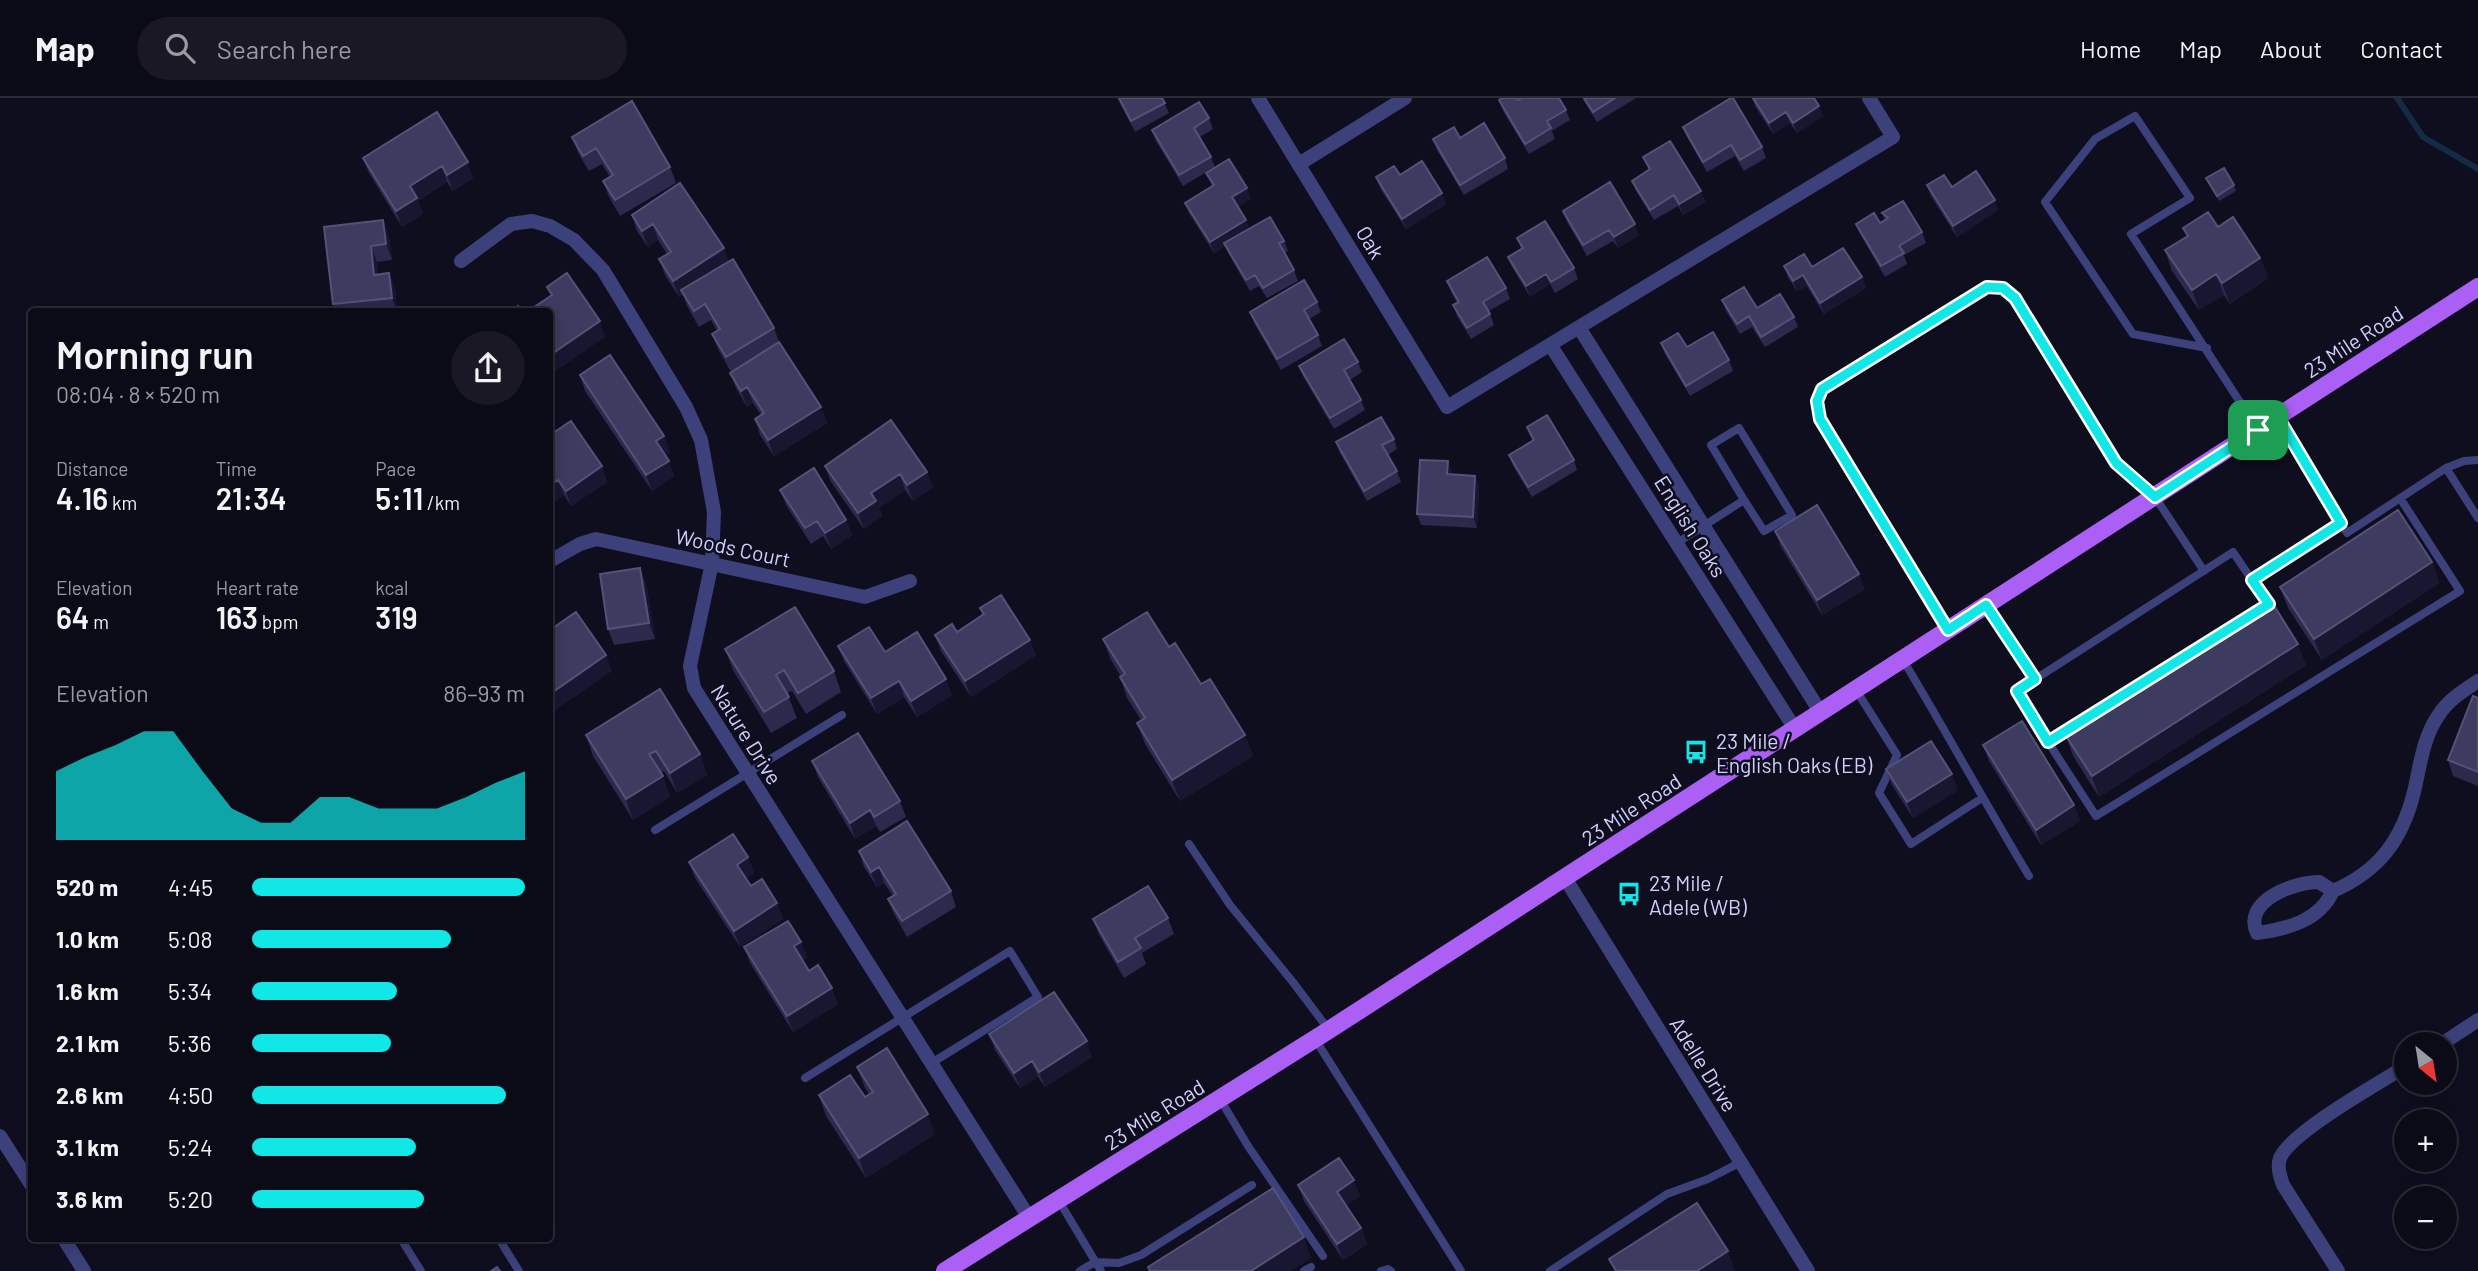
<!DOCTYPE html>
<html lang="en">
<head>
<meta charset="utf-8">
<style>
  body { margin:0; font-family:Barlow,sans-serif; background:#191824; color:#f1f3f6; height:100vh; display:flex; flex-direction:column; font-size:26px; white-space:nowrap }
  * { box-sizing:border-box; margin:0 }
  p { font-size:23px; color:#9a9aa1 }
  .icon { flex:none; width:38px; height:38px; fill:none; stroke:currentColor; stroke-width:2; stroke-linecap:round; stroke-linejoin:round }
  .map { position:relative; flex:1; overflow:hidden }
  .details { position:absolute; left:28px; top:210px; width:525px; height:934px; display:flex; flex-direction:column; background:#0b0a17; border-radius:7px; box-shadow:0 4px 18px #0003,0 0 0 2px #2b2b36 }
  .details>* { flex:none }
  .needle { width:46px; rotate:150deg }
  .tools { position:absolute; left:2394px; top:934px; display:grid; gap:14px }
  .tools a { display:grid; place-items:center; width:63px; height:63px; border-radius:50%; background:#0b0a17; box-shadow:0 4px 18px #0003,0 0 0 2px #2b2b36; font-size:35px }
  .pin { position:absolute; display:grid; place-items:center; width:60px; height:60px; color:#fff; margin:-30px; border-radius:14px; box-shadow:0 4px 10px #0006 }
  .round { display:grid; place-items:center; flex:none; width:74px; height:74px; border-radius:37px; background:#191824 }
  .overview { display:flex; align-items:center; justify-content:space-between; height:119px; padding:0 28px }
  h1 { font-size:38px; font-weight:600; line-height:52px }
  .stats { display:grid; grid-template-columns:repeat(3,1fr); gap:10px; height:119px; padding:7px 28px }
  .stats div { display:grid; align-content:center }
  .stats b { font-size:30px; font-weight:600 }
  .stats small { font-size:19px; font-weight:400 }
  .stats p { font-size:19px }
  .chart { height:196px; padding:14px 28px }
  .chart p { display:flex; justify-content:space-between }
  .chart svg { width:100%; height:126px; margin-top:7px; fill:#10e7e6; opacity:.7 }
  ul { padding:0 28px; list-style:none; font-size:23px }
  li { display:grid; grid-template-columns:112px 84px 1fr; align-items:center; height:52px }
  li i { height:18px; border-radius:9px; background:#10e7e6 }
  header { display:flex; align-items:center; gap:42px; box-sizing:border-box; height:98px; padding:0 35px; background:#0b0a17; border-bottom:2px solid #2b2b36 }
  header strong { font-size:33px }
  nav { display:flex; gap:38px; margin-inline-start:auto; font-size:24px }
  .search { width:490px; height:63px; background:#191824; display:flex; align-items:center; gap:18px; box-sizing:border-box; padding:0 24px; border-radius:38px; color:#9a9aa1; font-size:26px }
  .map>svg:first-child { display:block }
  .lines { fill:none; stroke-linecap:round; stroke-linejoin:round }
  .stream { stroke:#122c45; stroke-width:6 }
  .service { stroke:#3d417b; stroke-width:8 }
  .minor { stroke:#3d417b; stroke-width:14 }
  .tertiary { stroke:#3d417b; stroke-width:14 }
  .primary { stroke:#ac5ff4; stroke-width:18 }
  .wall { fill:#2b294c }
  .shaded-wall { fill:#191632 }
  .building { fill:#3d3b5f; stroke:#545278; stroke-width:2 }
  .route-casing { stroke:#fff; stroke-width:14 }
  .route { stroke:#10e7e6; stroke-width:9 }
  .labels { text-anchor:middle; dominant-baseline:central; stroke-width:5; stroke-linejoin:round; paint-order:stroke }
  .street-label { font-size:21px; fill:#d0d0fc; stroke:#0f0e1f }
  .poi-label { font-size:21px; fill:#d0d0fc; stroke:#0f0e1f; text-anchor:start }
</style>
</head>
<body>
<header>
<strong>Map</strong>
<div class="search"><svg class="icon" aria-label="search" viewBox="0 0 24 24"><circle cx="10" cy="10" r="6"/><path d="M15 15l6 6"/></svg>Search here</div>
<nav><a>Home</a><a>Map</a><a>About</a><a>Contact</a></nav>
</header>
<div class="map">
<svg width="2478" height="1173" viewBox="0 0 2478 1173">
  <rect width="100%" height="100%" fill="#0f0e1f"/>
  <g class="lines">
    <!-- stream -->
    <path class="stream" d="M2397 0 2423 39 2478 71"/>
    <!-- service -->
    <path class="service" d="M2207 250 2133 236 2045 104 2095 41 2135 18 2190 100 2131 136 2258 332
      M2278 319 2347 435 2446 370 2464 363 2478 362
      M2446 370 2478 420
      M1677 445 1744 402 1764 433 1792 417 1739 330 1711 347 1744 402
      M2252 482 2341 425
      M1986 507 2035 581
      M1948 531 1820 321 1817 303 1822 291 1987 189 2003 190 2015 199 2116 365 2155 399 2204 473
      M1903 562C1946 633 1986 707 2029 778
      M1856 592 1897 657 1879 695 1911 746 1982 700
      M2048 644 2017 593 2233 454 2269 507 2048 644 2096 718 2460 493 2400 400
      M655 732 842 617
      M1189 746 1230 807 1292 883 1329 932
      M1315 941 1461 1173
      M805 980 1010 853 1038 899 930 966
      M1220 1001 1248 1048 1323 1158
      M1059 1103 1101 1173
      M401 1141 421 1173
      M499 1141 519 1173
      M1080 1173 1095 1164 1119 1165 1141 1157 1252 1087
      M1304 1173 1311 1169
      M1381 1173 1388 1171 1391 1173
      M1550 1173 1667 1096 1708 1081 1741 1064"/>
    <!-- minor -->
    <path class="minor" d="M1258 0 1447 309 1893 39 1869 0
      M1299 66 1405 0
      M461 163 511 126 532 123 550 128 574 142 603 172 686 309 701 342 714 414 712 465 690 568 694 590 1030 1121
      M1580 231 1821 615
      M1551 248 1795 631
      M550 463 580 446 596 441 865 499 910 483
      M1565 780 1808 1173
      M2333 793 2319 784C2294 784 2242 803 2257 835 2287 831 2319 823 2333 793 2379 773 2402 742 2414 694 2420 668 2423 640 2438 618 2448 602 2463 593 2478 583
      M2440 947 2478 922
      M2338 1173 2283 1087C2280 1078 2277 1069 2280 1060 2291 1034 2379 985 2406 968"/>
    <!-- tertiary -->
    <path class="tertiary" d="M0 1038 32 1088
      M64 1141 84 1173"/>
    <!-- primary -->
    <path class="primary" d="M945 1173 1329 932 2478 189"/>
  </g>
  <!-- wall -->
  <path class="wall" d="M1117 0H1162L1169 15 1135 34Z
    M1582 0H1636L1597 24Z
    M1752 0H1814L1823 18 1797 35 1790 25 1773 36 1755 8Z
    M1499 2H1518L1566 12 1570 22 1552 33 1555 41 1529 56 1503 13Z
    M437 14 473 80 453 93 447 84 418 103 423 116 402 129 369 75 363 60Z
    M1209 20 1213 31 1200 39 1211 59 1215 69 1183 88 1156 43 1152 32Z
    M1683 29 1762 49 1766 60 1744 73 1735 58 1707 74 1687 39Z
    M572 39 670 69 676 85 620 118 609 99 603 83 610 79 602 66 589 73 578 55Z
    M1460 40 1505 60 1508 71 1464 97 1437 52 1433 41Z
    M1643 59 1701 93 1705 104 1683 117 1678 108 1654 122 1636 93 1632 83 1649 72Z
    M1206 75 1251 100 1238 109 1246 122 1249 131 1284 143 1288 153 1285 155 1294 172 1298 183 1267 200 1259 188 1250 193 1228 155 1225 148 1214 155 1189 115 1185 105 1212 88Z
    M1400 77 1446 106 1406 131 1380 90 1376 79Z
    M2206 80 2234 87 2236 93 2219 103 2208 85Z
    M1927 87 1952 89 1998 112 1957 139 1931 98Z
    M1563 113 1639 137 1618 150 1613 143 1587 158 1567 124Z
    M1882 115 1922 134 1926 145 1904 157 1907 166 1885 179 1860 136 1856 126 1880 125 1885 122Z
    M632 117 724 150 728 163 774 230 779 244 821 309 827 325 774 358 760 337 755 321 761 317 753 305 747 309 736 290 730 275 731 274 718 251 712 236 717 233 711 222 699 229 687 208 683 197 679 199 665 177 659 161 667 156 658 142 648 149 637 133Z
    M324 129 389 138 392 162 377 164 378 177 389 175 395 191 397 214H335L333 206Z
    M2218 129 2260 160 2268 180 2230 206 2224 197 2199 212 2172 173 2165 152 2187 139 2183 130Z
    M1517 140 1574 170 1578 181 1555 195 1550 186 1530 199 1512 169 1508 159 1521 151Z
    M1784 168 1812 169 1862 179 1866 190 1824 216 1807 188 1797 193 1788 179Z
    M1447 183 1506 190 1510 201 1489 213 1494 227 1471 241 1457 218 1453 207 1457 205 1451 194Z
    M1722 202 1794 219 1798 229 1765 249 1752 229 1740 236 1726 213Z
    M1317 204 1321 214 1309 221 1318 237 1322 248 1281 272 1254 225 1250 214Z
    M1661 245 1687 249 1729 262 1733 273 1690 298 1665 256Z
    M1358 264 1362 274 1350 282 1361 302 1365 312 1334 331 1303 278 1299 268Z
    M580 277 664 338 670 354 665 357 674 378 652 393 585 293Z
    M891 322 933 389 913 403 905 392 879 410 882 418 864 431 831 384 825 368Z
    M1527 329 1574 362 1577 372 1532 399 1513 368 1509 357 1532 343Z
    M550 337 607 384 571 408 564 397 550 407Z
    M1394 341 1397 351 1388 357 1397 373 1401 384 1367 403 1340 355 1336 344Z
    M1452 373V377L1475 378 1479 389 1477 430 1421 427 1417 416Z
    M780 392 846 422 852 437 831 451 823 438 811 446 786 407Z
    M1775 433 1865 491 1822 517 1781 449Z
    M2432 464 2439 485 2322 562 2288 510 2280 489Z
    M640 470 646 486 655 541 614 547 608 531Z
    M980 510 1036 557 971 599 941 553 935 537 957 534 982 517Z
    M1103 541 1169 549 1245 637 1253 658 1180 703 1145 646 1137 625 1141 622 1127 600 1120 579H1121L1111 562Z
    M838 548 885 554 952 597 917 619 904 599 877 616 844 563Z
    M725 551 834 573 841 594 806 616 792 593 787 595 797 620 771 635 733 572Z
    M2306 567 2099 699 2073 658 2066 638Z
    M2478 600V688L2453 678 2448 662Z
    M586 637 700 656 707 677 677 695 664 673 661 675 670 699 633 722 593 658Z
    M1983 647 2074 707 2080 723 2041 747 1989 663Z
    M812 663 900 703 906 719 880 734 876 728 855 741 818 679Z
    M1886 671 1958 692 1913 720 1892 687Z
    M859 753 951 793 956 809 907 839 894 816 888 801 893 798 884 785 877 789 864 769Z
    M748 759 754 775 746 780 751 788 777 805 783 821 740 849 695 780 689 764Z
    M1168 820 1174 836 1142 855 1146 866 1124 880 1099 837 1093 821Z
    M801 844 807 860 803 862 809 873 838 906 793 934 750 865 744 849Z
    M989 936 1092 959 1045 989 1038 979 1020 990 995 952Z
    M857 969 935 1036 866 1080 826 1018 819 997 865 999 869 996 865 990Z
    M1298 1087 1360 1098 1346 1107 1361 1130 1367 1146 1343 1162 1304 1103Z"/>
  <!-- shaded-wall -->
  <path class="shaded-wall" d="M1819 8 1823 18 1797 35 1793 25Z
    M1786 14 1790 25 1773 36 1769 25Z
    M468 64 473 80 453 93 447 77Z
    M442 68 447 84 418 103 423 116 402 129 396 113 410 88Z
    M1247 90 1251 100 1236 110 1232 99Z
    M1701 93 1705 104 1683 117 1679 106Z
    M1442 95 1446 106 1406 131 1402 121Z
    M1995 102 1998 112 1957 139 1953 128Z
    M383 122 389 138 392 162 386 146Z
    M1246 122 1250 133 1214 155 1210 144Z
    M653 126 658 142 648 149 642 133Z
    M1635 126 1639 137 1618 150 1614 139Z
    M371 148 377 164 380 193 374 177Z
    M724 150 729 166 681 192 683 197 679 199 673 183Z
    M2260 160 2268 180 2230 206 2222 185Z
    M389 175 395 191 397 214 392 200Z
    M1546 176 1550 186 1530 199 1526 188Z
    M2216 176 2224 197 2199 212 2192 192Z
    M1803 177 1807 188 1797 193 1793 183Z
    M1862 179 1866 190 1824 216 1820 205Z
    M600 223 605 239 550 277V257Z
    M747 289 753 305 747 309 741 293Z
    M821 309 827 325 774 358 768 342Z
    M664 338 670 354 662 359 656 343Z
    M669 363 674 378 652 393 646 377Z
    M1448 363 1452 373 1451 387 1447 376Z
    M602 368 607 384 571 408 566 393Z
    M927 374 933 389 913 403 907 387Z
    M900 376 905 392 879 410 882 418 864 431 858 415 871 395Z
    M1475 378 1479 389 1477 430 1473 419Z
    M558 382 564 397 550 407V387Z
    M846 422 852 437 831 451 825 435Z
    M2432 464 2439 485 2322 562 2314 541Z
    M640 470 646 486 655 541 649 525Z
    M1859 476 1865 491 1822 517 1817 502Z
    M1030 542 1036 557 971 599 965 583Z
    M2298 546 2306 567 2099 699 2092 678Z
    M606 557 612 573 550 616V596Z
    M946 581 952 597 917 619 911 603Z
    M899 583 904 599 877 616 871 600Z
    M1245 637 1253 658 1180 703 1172 682Z
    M700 656 707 677 677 695 670 675Z
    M1952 676 1958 692 1913 720 1907 704Z
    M663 678 670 699 633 722 626 701Z
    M2074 707 2080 723 2041 747 2036 732Z
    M870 712 876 728 855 741 850 725Z
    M748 759 754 775 743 782 737 767Z
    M879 769 884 785 877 789 871 774Z
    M777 805 783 821 740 849 734 833Z
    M801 844 807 860 800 864 794 848Z
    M832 890 838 906 793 934 787 918Z
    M1087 943 1092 959 1045 989 1039 974Z
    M1032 963 1038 979 1020 990 1014 975Z
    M928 1016 935 1036 866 1080 859 1060Z
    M1354 1082 1360 1098 1343 1110 1337 1094Z
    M1361 1130 1367 1146 1343 1162 1337 1146Z
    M1304 1139 1311 1160 1291 1173H1251Z
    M1728 1153 1735 1173H1697Z"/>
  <!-- building -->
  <path class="building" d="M1119 0H1162L1165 5 1131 23Z
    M1502 0H1517L1518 2 1522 0H1559L1566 12 1547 23 1551 30 1525 46 1499 2Z
    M1584 0H1615L1593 14Z
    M1731 0H1733L1762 49 1740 62 1731 47 1703 64 1683 29Z
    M1753 0H1814L1819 8 1793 25 1786 14 1769 25Z
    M632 3 670 69 615 102 603 83 613 77 596 50 583 58 572 39Z
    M1199 4 1209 20 1194 30 1211 59 1179 77 1152 32Z
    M437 14 468 64 447 77 442 68 410 88 417 100 396 113 363 60Z
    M1484 25 1505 60 1460 87 1433 41 1454 29 1460 40Z
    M1670 43 1701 93 1679 106 1674 97 1650 112 1632 83 1650 71 1643 59Z
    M1229 61 1247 90 1232 99 1246 122 1210 144 1185 105 1214 87 1206 75Z
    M1422 63 1442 95 1402 121 1376 79 1394 68 1400 77Z
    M2224 70 2234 87 2217 98 2206 80Z
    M1976 73 1995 102 1953 128 1927 87 1944 77 1952 89Z
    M1610 84 1635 126 1614 139 1609 132 1583 147 1563 113Z
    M680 85 724 150 673 183 659 161 671 154 653 126 642 133 632 117Z
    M1903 103 1922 134 1899 148 1904 155 1881 168 1856 126 1874 115 1880 125 1888 120 1882 115Z
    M2208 114 2218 129 2233 119 2260 160 2222 185 2216 176 2192 192 2165 152 2188 138 2183 130Z
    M1270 119 1284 143 1279 145 1294 172 1263 190 1255 177 1246 182 1224 145Z
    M383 122 386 146 371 148 374 177 389 175 392 200 333 206 324 129Z
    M1545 123 1574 170 1551 184 1546 176 1526 188 1508 159 1523 150 1517 140Z
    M1843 150 1862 179 1820 205 1803 177 1793 183 1784 168 1804 156 1812 169Z
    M1487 159 1506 190 1483 204 1490 216 1467 230 1453 207 1459 204 1447 183Z
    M733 161 774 230 726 259 712 236 720 231 705 206 694 213 681 192Z
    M567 175 600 223 550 257V214H527L552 197 547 189Z
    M1304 182 1317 204 1304 212 1318 237 1277 261 1250 214Z
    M1744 189 1757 210 1780 196 1794 219 1761 239 1749 218 1737 226 1722 202Z
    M518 208 522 214H509Z
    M409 210 420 214H408Z
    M1713 234 1729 262 1686 288 1661 245 1678 235 1687 249Z
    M1344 241 1358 264 1344 272 1361 302 1330 320 1299 268Z
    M779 244 821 309 768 342 755 321 764 315 747 289 741 293 730 275Z
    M610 257 664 338 656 343 669 363 646 377 580 277Z
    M1547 317 1574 362 1528 389 1509 357 1534 342 1527 329Z
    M1381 319 1394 341 1382 347 1397 373 1364 393 1336 344Z
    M891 322 927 374 907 387 900 376 871 395 876 403 858 415 825 368Z
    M571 323 602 368 566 393 558 382 550 387V337Z
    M1420 362 1448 363 1447 376 1475 378 1473 419 1417 416Z
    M814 370 846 422 825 435 817 423 805 430 780 392Z
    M1817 407 1859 476 1817 502 1775 433Z
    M2398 412 2432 464 2314 541 2280 489Z
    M640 470 649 525 608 531 600 476Z
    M1001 497 1030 542 965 583 935 537 952 526 957 534 984 516 980 510Z
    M2273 506 2298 546 2092 678 2066 638Z
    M795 509 834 573 798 595 784 572 776 577 789 599 764 614 725 551Z
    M576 514 606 557 550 596V532Z
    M1147 514 1169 549 1175 545 1201 586 1210 581 1245 637 1172 682 1137 625 1145 620 1120 579 1125 576 1103 541Z
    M869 529 885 554 917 534 946 581 911 603 899 583 871 600 838 548Z
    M660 591 700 656 670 675 656 653 649 656 663 678 626 701 586 637Z
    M2473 598 2478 600V674L2448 662Z
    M2022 623 2074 707 2036 732 1983 647Z
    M858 635 900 703 874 719 870 712 850 725 812 663Z
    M1931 643 1952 676 1907 704 1886 671Z
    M907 723 951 793 902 823 888 801 896 796 879 769 871 774 859 753Z
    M733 736 748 759 737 767 751 788 762 781 777 805 734 833 689 764Z
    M1148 788 1168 820 1135 840 1141 850 1118 864 1093 821Z
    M788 823 801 844 794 848 809 873 818 867 832 890 787 918 744 849Z
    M1054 894 1087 943 1039 974 1032 963 1014 975 989 936Z
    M887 950 928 1016 859 1060 819 997 850 977 865 999 873 994 857 969Z
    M1339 1060 1354 1082 1337 1094 1361 1130 1337 1146 1298 1087Z
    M1273 1090 1304 1139 1251 1173H1150L1148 1169Z
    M1697 1105 1728 1153 1697 1173H1616L1609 1161Z
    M497 1169 500 1173H491Z"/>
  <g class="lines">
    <!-- route casing -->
    <g class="route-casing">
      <path id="route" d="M1987 189 2003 190 2015 200 2116 365 2155 399 2278 319 2341 425 2252 482 2269 506 2048 644 2017 593 2035 581 1986 507 1948 532 1820 321 1817 303 1822 291Z"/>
    </g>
    <!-- route -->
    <use href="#route" class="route"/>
  </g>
  <!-- icons -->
  <defs>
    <g id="bus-bare" transform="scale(1.89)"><path d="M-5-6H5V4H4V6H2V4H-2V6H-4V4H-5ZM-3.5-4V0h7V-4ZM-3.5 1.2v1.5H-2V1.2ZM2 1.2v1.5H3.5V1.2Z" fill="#10e7e6" stroke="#0f0e1f" stroke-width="2.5" paint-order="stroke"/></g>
  </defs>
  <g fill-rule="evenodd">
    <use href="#bus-bare" x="1696" y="654"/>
    <use href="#bus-bare" x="1629" y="796"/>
  </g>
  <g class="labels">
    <!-- street labels -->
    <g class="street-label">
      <text transform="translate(1371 144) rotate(59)">Oak</text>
      <text transform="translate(2353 243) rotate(-33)">23 Mile Road</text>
      <text transform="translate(1691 428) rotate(58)">English Oaks</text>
      <text transform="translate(733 449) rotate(12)">Woods Court</text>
      <text transform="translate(747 636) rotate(58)">Nature Drive</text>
      <text transform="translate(1631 711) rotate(-33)">23 Mile Road</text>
      <text transform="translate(1704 966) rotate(58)">Adelle Drive</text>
      <text transform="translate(1154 1016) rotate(-32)">23 Mile Road</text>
    </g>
    <!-- poi labels -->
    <g class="poi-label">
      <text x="1716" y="642">23 Mile /<tspan x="1716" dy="24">English Oaks (EB)</tspan></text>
      <text x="1649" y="784">23 Mile /<tspan x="1649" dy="24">Adele (WB)</tspan></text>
    </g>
  </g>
</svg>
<div class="tools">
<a><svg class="needle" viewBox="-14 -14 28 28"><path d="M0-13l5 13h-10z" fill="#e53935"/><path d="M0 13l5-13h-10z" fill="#9a9aa1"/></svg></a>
<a>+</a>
<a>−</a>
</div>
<div class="pin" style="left:2258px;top:332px;background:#1e9e55"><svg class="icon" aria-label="arrive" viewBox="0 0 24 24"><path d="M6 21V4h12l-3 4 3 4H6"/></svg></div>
<section class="details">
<div class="overview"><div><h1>Morning run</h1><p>08:04 · 8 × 520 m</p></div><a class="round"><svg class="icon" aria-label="share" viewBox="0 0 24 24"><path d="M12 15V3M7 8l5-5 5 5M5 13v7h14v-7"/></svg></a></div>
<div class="stats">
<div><p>Distance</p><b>4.16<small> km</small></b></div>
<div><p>Time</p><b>21:34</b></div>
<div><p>Pace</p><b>5:11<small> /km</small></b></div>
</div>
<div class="stats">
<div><p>Elevation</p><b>64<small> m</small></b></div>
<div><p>Heart rate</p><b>163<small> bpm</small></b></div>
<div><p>kcal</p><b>319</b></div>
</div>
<div class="chart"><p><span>Elevation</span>86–93 m</p>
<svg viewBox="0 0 160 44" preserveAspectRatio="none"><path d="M0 44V20L10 15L20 11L30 6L40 6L50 20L60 33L70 38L80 38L90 29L100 29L110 33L120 33L130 33L140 29L150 24L160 20V44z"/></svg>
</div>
<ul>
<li><b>520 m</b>4:45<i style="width:100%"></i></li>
<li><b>1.0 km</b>5:08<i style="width:73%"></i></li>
<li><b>1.6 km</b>5:34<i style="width:53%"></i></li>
<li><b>2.1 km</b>5:36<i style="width:51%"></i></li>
<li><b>2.6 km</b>4:50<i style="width:93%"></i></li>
<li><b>3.1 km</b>5:24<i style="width:60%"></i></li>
<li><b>3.6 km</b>5:20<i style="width:63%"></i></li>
</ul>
</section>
</div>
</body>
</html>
